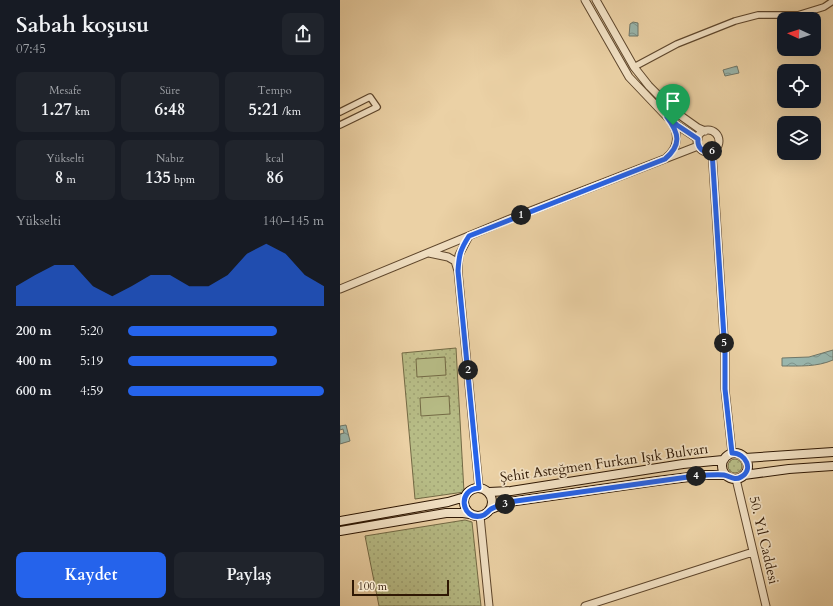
<!DOCTYPE html>
<html lang="tr">
<head>
<meta charset="utf-8">
<style>
  body { margin:0; font-family:Cardo,serif; background:#20242c; color:#f1f3f6; height:100vh; display:flex; flex-direction:column; font-size:15px; white-space:nowrap }
  * { box-sizing:border-box; margin:0 }
  p { font-size:13px; color:#9ea1a6 }
  .icon { flex:none; width:22px; height:22px; fill:none; stroke:currentColor; stroke-width:2; stroke-linecap:round; stroke-linejoin:round }
  .map { position:relative; flex:1; overflow:hidden }
  .sheet { display:flex; flex-direction:column; background:#171b24; width:340px }
  .sheet>* { flex:none }
  .needle { width:26px; rotate:273deg }
  .buttons { position:absolute; left:437px; top:12px; display:grid; gap:8px }
  .buttons a { display:grid; place-items:center; width:44px; height:44px; border-radius:8px; background:#171b24; box-shadow:0 4px 16px #0002; font-size:20px }
  .scale { position:absolute; left:12px; bottom:10px; width:97px; box-sizing:border-box; padding-left:4px; border:2px solid #2f1804; border-top:0; font-size:11px; line-height:14px; white-space:nowrap; color:#2f1804; -webkit-text-stroke:3px #f2e1c4; paint-order:stroke }
  .pin { position:absolute; display:grid; place-items:center; width:34px; height:34px; color:#fff; margin:-41px -17px; border-radius:50% 50% 50% 0; rotate:-45deg; box-shadow:0 0 4px #0007 }
  .pin .icon { rotate:45deg }
  .km { position:absolute; width:20px; height:20px; margin:-10px; border-radius:50%; background:#222; color:#fff; font-size:11px; line-height:20px; text-align:center }
  .round { display:grid; place-items:center; flex:none; width:42px; height:42px; border-radius:8px; background:#20242c }
  .headline { display:flex; align-items:center; justify-content:space-between; height:68px; padding:0 16px }
  h1 { font-size:22px; font-weight:800; line-height:30px }
  .metrics { display:grid; grid-template-columns:repeat(3,1fr); gap:6px; height:68px; padding:4px 16px }
  .metrics div { display:grid; align-content:center; border-radius:8px; background:#20242c; text-align:center }
  .metrics b { font-size:17px; font-weight:800 }
  .metrics small { font-size:11px; font-weight:400 }
  .metrics p { font-size:11px }
  .chart { height:112px; padding:8px 16px }
  .chart p { display:flex; justify-content:space-between }
  .chart svg { width:100%; height:72px; margin-top:4px; fill:#2563eb; opacity:.7 }
  .primary-button { display:flex; gap:8px; margin-top:auto; padding:8px 16px }
  .primary-button a { flex:1; height:46px; border-radius:8px; background:#2563eb; color:#fff; font-size:16px; font-weight:800; line-height:46px; text-align:center }
  .primary-button a+a { background:#20242c; color:#f1f3f6 }
  ul { padding:0 16px; list-style:none; font-size:13px }
  li { display:grid; grid-template-columns:64px 48px 1fr; align-items:center; height:30px }
  li i { height:10px; border-radius:5px; background:#2563eb }
  main { display:flex; flex:1; min-height:0 }
  .map>svg:first-child { display:block }
  .grass { fill:url(#grass-dots); stroke:#736a45 }
  .garden { fill:#b7bc86; stroke:#736a45 }
  .water { fill:url(#water-waves); stroke:#6f7769 }
  .lines { fill:none; stroke-linecap:round; stroke-linejoin:round }
  .minor-casing { stroke:#5e462c; stroke-width:8 }
  .tertiary-casing { stroke:#5e462c; stroke-width:9 }
  .secondary-casing { stroke:#2f1804; stroke-width:10 }
  .minor { stroke:#f2e1c4; stroke-width:5.5 }
  .tertiary { stroke:#f2e1c4; stroke-width:7 }
  .secondary { stroke:#f2e1c4; stroke-width:8 }
  .route-casing { stroke:#fff; stroke-width:8 }
  .route { stroke:#2563eb; stroke-width:5 }
  .labels { text-anchor:middle; dominant-baseline:central; stroke-width:3.5; stroke-linejoin:round; paint-order:stroke }
  .street-label { font-size:14px; fill:#2f1804; stroke:#f2e1c4 }
</style>
</head>
<body>
<main>
<section class="sheet">
<div class="headline"><div><h1>Sabah koşusu</h1><p>07:45</p></div><a class="round"><svg class="icon" aria-label="share" viewBox="0 0 24 24"><path d="M12 15V3M7 8l5-5 5 5M5 13v7h14v-7"/></svg></a></div>
<div class="metrics">
<div><p>Mesafe</p><b>1.27<small> km</small></b></div>
<div><p>Süre</p><b>6:48</b></div>
<div><p>Tempo</p><b>5:21<small> /km</small></b></div>
</div>
<div class="metrics">
<div><p>Yükselti</p><b>8<small> m</small></b></div>
<div><p>Nabız</p><b>135<small> bpm</small></b></div>
<div><p>kcal</p><b>86</b></div>
</div>
<div class="chart"><p><span>Yükselti</span>140–145 m</p>
<svg viewBox="0 0 160 44" preserveAspectRatio="none"><path d="M0 44V32L10 25L20 19L30 19L40 32L50 38L60 32L70 25L80 25L90 32L100 32L110 25L120 12L130 6L140 12L150 25L160 32V44z"/></svg>
</div>
<ul>
<li><b>200 m</b>5:20<i style="width:76%"></i></li>
<li><b>400 m</b>5:19<i style="width:76%"></i></li>
<li><b>600 m</b>4:59<i style="width:100%"></i></li>
</ul>
<div class="primary-button"><a>Kaydet</a><a>Paylaş</a></div>
</section>
<div class="map">
<svg width="493" height="606" viewBox="0 0 493 606">
  <defs>
    <pattern id="grass-dots" width="8" height="8" patternUnits="userSpaceOnUse"><rect width="8" height="8" fill="#b7bc86"/><path d="M2 2h.1M6 6h.1" fill="none" stroke="#9ea172" stroke-width="1.8" stroke-linecap="round"/></pattern>
    <pattern id="water-waves" width="16" height="10" patternUnits="userSpaceOnUse"><rect width="16" height="10" fill="#99b6ad"/><path d="M0 5q4-4 8 0t8 0" fill="none" stroke="#7d938b"/></pattern>
  </defs>
  <rect width="100%" height="100%" fill="#ebd1a5"/>
  <filter id="stains"><feTurbulence type="fractalNoise" baseFrequency=".005" numOctaves="4"/><feColorMatrix values="0 0 0 0 .2 0 0 0 0 .09 0 0 0 0 .02 0 0 0 .5 -.17"/></filter>
  <radialGradient id="worn" r=".72"><stop offset=".6" stop-color="#630" stop-opacity="0"/><stop offset="1" stop-color="#630" stop-opacity=".3"/></radialGradient>
  <!-- grass -->
  <path class="grass" d="M116 348 124 492 75 499 62 353Z
    M388 466a7 7 0 1 1 14 0a7 7 0 1 1-14 0Z
    M125 520 132 522 141 606H39L25 536Z"/>
  <!-- garden -->
  <path class="garden" d="M105 357 106 375 77 377 76 359Z
    M109 396 110 414 81 416 80 398Z"/>
  <!-- water -->
  <path class="water" d="M293 22 298 23V36H289L290 24Z
    M397 66 399 73 385 76 383 70Z
    M493 350V360C477 367 460 366 442 366V358L469 357Z
    M6 425 10 441 0 444V434L4 433 3 429 0 430V426Z"/>
  <g class="lines">
    <!-- minor casing -->
    <g class="minor-casing">
      <path id="minor" d="M294 67 337 44 395 21 418 15H458L484 7 493 1
        M0 112 30 97 37 107 0 125"/>
    </g>
    <!-- tertiary casing -->
    <g class="tertiary-casing">
      <path id="tertiary" d="M245 0 289 77 327 117 337 125 358 139
        M256 0 294 67 309 86 334 111 358 128 365 131
        M357 141a11 11 0 1 1 22 0a11 11 0 1 1-22 0Z
        M372 151 385 353V389L392 453
        M327 157C338 148 339 135 332 123
        M89 253 108 257 115 261 118 271 119 255 129 236
        M118 271 139 488
        M0 289 170 219 358 146
        M396 479 426 606
        M140 516 149 606
        M245 606 413 552"/>
    </g>
    <!-- secondary casing -->
    <g class="secondary-casing">
      <path id="secondary" d="M382 466a13 13 0 1 1 26 0a13 13 0 1 1-26 0Z
        M405 458 493 452
        M404 475 449 469 493 466
        M124 502a14 14 0 1 1 28 0a14 14 0 1 1-28 0Z
        M149 492 171 491 343 464 383 460
        M151 509 169 502 317 481 365 475H386
        M0 521 108 502 125 497
        M0 531 106 513H123L130 514"/>
    </g>
    <!-- minor -->
    <use href="#minor" class="minor"/>
    <!-- tertiary -->
    <use href="#tertiary" class="tertiary"/>
    <!-- secondary -->
    <use href="#secondary" class="secondary"/>
  </g>
  <g class="lines">
    <!-- route casing -->
    <g class="route-casing">
      <path id="route" d="M327 117 337 125 358 139C357 148 364 154 372 151L385 353V389L392 453C406 453 414 470 401 477 394 481 390 476 384 475 372 474 359 476 348 477 288 485 229 494 169 502 164 504 156 506 151 509 147 512 146 515 141 516 121 520 117 489 139 488L118 271C119 255 120 250 129 236L325 159C342 145 339 133 327 117Z"/>
    </g>
    <!-- route -->
    <use href="#route" class="route"/>
  </g>
  <g class="labels">
    <!-- street labels -->
    <g class="street-label">
      <text transform="translate(264 463) rotate(-8)">Şehit Asteğmen Furkan Işık Bulvarı</text>
      <text transform="translate(424 540) rotate(77)">50. Yıl Caddesi</text>
    </g>
  </g>
  <rect width="100%" height="100%" filter="url(#stains)"/>
  <rect width="100%" height="100%" fill="url(#worn)"/>
</svg>
<div class="buttons">
<a><svg class="needle" viewBox="-14 -14 28 28"><path d="M0-13l5 13h-10z" fill="#e53935"/><path d="M0 13l5-13h-10z" fill="#9ea1a6"/></svg></a>
<a><svg class="icon" aria-label="locate" viewBox="0 0 24 24"><circle cx="12" cy="12" r="6"/><path d="M12 2v4M12 18v4M2 12h4M18 12h4"/></svg></a>
<a><svg class="icon" aria-label="layers" viewBox="0 0 24 24"><path d="M12 4l9 5-9 5-9-5zM3 14l9 5 9-5"/></svg></a>
</div>
<div class="scale">100 m</div>
<div class="pin" style="left:333px;top:125px;background:#1e9e55"><svg class="icon" aria-label="arrive" viewBox="0 0 24 24"><path d="M6 21V4h12l-3 4 3 4H6"/></svg></div>
<b class="km" style="left:181px;top:215px">1</b>
<b class="km" style="left:128px;top:370px">2</b>
<b class="km" style="left:165px;top:504px">3</b>
<b class="km" style="left:356px;top:476px">4</b>
<b class="km" style="left:384px;top:343px">5</b>
<b class="km" style="left:372px;top:151px">6</b>
</div>
</main>
</body>
</html>
